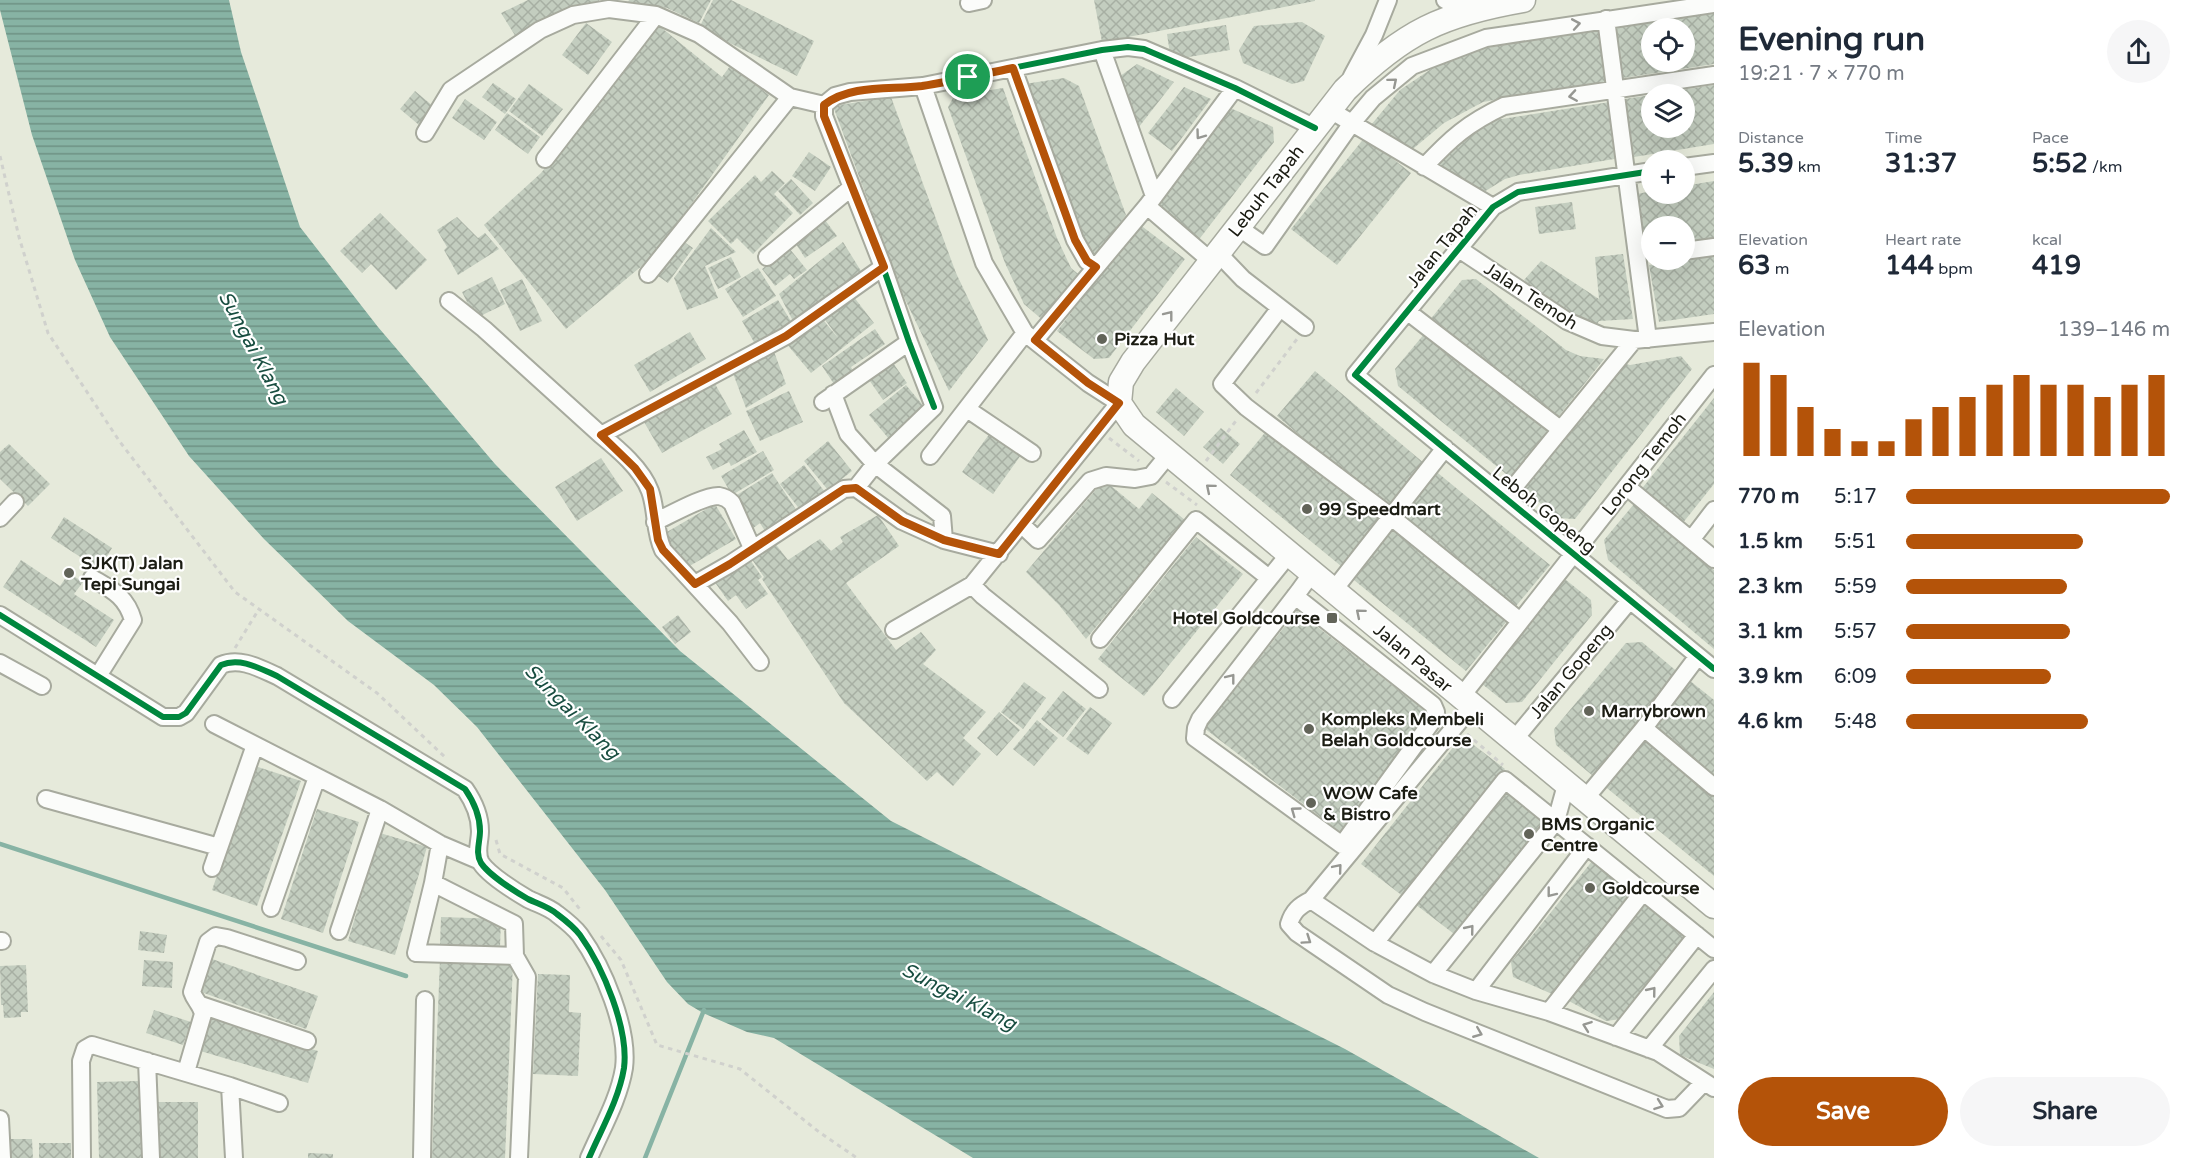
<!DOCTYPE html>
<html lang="en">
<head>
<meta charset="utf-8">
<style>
  body { margin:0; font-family:"Varela Round",sans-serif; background:#f6f6f7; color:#1f2937; height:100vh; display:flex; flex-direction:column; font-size:22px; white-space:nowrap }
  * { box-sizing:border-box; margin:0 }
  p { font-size:20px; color:#747a83 }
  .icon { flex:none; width:33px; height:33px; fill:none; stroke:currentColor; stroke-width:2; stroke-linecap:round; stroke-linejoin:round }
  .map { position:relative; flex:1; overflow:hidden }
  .panel { display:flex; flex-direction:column; background:#fff; width:480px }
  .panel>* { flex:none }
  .buttons { position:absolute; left:1641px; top:18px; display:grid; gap:12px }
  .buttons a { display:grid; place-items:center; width:54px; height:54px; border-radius:50%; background:#fff; box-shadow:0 6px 24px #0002; font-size:30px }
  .pin { position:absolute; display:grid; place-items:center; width:51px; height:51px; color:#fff; margin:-26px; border:3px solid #fff; border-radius:50%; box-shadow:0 2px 6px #0007 }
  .round { display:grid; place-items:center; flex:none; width:63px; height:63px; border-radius:32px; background:#f6f6f7 }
  .head { display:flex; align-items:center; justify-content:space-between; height:102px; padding:0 24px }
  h1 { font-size:33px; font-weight:700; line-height:45px }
  .metrics { display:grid; grid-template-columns:repeat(3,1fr); gap:9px; height:102px; padding:6px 24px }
  .metrics div { display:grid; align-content:center }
  .metrics b { font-size:26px; font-weight:700 }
  .metrics small { font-size:16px; font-weight:400 }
  .metrics p { font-size:16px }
  .chart { height:168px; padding:12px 24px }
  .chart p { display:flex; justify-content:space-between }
  .chart svg { width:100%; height:108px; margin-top:6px; stroke:#b45309; stroke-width:6 }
  .button { display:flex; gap:12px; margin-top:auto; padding:12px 24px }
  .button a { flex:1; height:69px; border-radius:36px; background:#b45309; color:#fff; font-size:24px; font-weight:700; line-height:69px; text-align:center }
  .button a+a { background:#f6f6f7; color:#1f2937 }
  ul { padding:0 24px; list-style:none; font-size:20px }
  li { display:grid; grid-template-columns:96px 72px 1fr; align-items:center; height:45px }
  li i { height:15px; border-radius:8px; background:#b45309 }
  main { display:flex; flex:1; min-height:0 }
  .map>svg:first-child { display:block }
  .water { fill:url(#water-rules) }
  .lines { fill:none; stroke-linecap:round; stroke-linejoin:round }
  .stream { stroke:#87b3a4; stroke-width:4.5 }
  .building { fill:url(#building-cross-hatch); fill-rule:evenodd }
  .minor-casing { stroke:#a7aa9e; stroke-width:20 }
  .highway-casing { stroke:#a7aa9e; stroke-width:27 }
  .path { stroke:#d0d1cd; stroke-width:3; stroke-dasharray:4.5 4.5; stroke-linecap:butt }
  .minor { stroke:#fbfcfa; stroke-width:16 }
  .highway { stroke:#fbfcfa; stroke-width:24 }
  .cycleway-casing { stroke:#fff; stroke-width:10 }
  .cycleway { stroke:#00873e; stroke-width:6 }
  .oneway { stroke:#969792 }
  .route-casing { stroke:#fff; stroke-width:12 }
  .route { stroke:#b45309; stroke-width:8 }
  .poi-dot { fill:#626459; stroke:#fff; stroke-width:2 }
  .labels { text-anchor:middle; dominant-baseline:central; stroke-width:4.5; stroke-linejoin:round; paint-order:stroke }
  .street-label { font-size:18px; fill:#1b1c13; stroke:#fff }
  .poi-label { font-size:18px; font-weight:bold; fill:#1b1c13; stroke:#fff; text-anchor:start }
  .water-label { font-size:20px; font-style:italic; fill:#194e41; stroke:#fff }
</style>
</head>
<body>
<main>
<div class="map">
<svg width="1714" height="1158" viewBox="0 0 1714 1158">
  <defs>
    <pattern id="water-rules" width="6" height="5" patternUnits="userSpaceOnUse" patternTransform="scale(1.5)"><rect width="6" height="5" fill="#87b3a4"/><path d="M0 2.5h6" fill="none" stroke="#6e9184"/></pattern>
    <pattern id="building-cross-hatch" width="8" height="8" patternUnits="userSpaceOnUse" patternTransform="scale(1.5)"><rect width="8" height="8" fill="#c3cdbf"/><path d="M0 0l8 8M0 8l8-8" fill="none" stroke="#a7afa3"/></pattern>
  </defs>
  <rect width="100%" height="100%" fill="#e6eadb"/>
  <!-- water -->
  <path class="water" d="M0 0H229L241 52 300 227 378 327 495 464 680 651 891 821 1345 1049 1539 1158H973L774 1038 747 1032 703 1013 688 1004 667 982 605 890 477 727 434 685 348 621 264 539 189 456 110 337 75 260 32 135 0 10Z"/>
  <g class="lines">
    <!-- stream -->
    <path class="stream" d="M0 844 406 976
      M645 1158 704 1010"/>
  </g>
  <!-- building -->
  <path class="building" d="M528 0H599V1L569 9 516 37 501 13Z
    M629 0H711L699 23 667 8 628 2Z
    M713 0H731L814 41 797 76 699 28Z
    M1094 0H1315V1L1102 42Z
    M1714 11V64L1623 78 1614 27ZM1652 28H1684V62H1652Z
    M1302 22 1325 36 1304 81 1292 84 1243 63 1239 50 1254 26Z
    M586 23 612 42 588 75 562 55Z
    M658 25 722 77 730 66 769 95 655 255 566 329 484 225 541 173Z
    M1226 25 1230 50 1171 60 1167 34Z
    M1601 29 1609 81 1483 102 1444 123 1408 153 1371 125 1400 90 1440 63 1486 48Z
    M1137 64 1174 82 1135 132 1116 79Z
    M1064 78 1079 86 1126 215 1090 264 1018 85Z
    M493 83 516 99 505 114 482 97Z
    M529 84 563 109 542 136 509 111Z
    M1714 85V144L1634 157 1624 99 1652 95V128H1684V94L1662 93Z
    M1184 87 1211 99 1172 151 1148 133Z
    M1003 88 1057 238 1071 268 1083 278 1045 322 1024 304 1005 263 948 107 954 96Z
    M415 91 434 107 419 125 400 109Z
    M891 97 956 273 988 340 949 391 902 293 833 106Z
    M465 99 497 122 484 140 452 118Z
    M1610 102 1620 158 1519 175 1505 179 1479 195 1436 162 1461 140 1495 120Z
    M1228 107 1273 127 1274 142 1194 246 1148 211Z
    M507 113 540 137 528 154 495 130Z
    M1365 137 1411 173 1337 265 1291 229Z
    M809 152 831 167 815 191 792 176Z
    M772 171 785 183 774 194 793 213 753 254 737 238 731 244 708 221 755 175 761 182Z
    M791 179 813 203 800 215 778 191Z
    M1714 181V240L1684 245V226H1652V250L1647 251 1637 194 1652 191V194H1684V186Z
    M1572 202 1576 229 1539 234 1535 207Z
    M380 213 427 260 396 290 371 264 362 273 340 251Z
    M457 217 478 238 485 233 499 249 458 275 444 250 447 247 437 230Z
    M825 220 837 236 805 258 794 241Z
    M1139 224 1185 259 1109 358 1094 359 1057 331Z
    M711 228 736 252 705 266 718 298 687 310 674 278Z
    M680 239 693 248 668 283 655 274Z
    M843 242 861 271 793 321 779 294Z
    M789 248 807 270 794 279 790 274 775 286 762 269Z
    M1623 254 1633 319 1599 321 1595 327 1566 315 1524 280 1541 261 1599 299 1595 257Z
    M1714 255V314L1659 322 1649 265Z
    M731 257 741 277 718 289 708 268Z
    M758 268 776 296 743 317 725 289Z
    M492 277 505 304 470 321 469 306 462 292Z
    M522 279 542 321 520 331 500 290Z
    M1476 279 1566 350 1580 356 1604 359 1555 421 1429 321 1462 280Z
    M850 292 874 323 811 373 785 342 819 315 839 339 821 314Z
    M778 300 792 323 755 344 742 321Z
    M875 329 885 344 851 367 853 371 834 384 822 366Z
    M690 332 706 359 650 392 634 365Z
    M1425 333 1549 433 1511 478 1398 386 1395 369Z
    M773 349 786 384 746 408 731 368Z
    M1681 356 1692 369 1575 519 1558 518 1523 489 1621 363 1630 365Z
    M891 360 907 383 883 400 867 377Z
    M1315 371 1425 464 1386 509 1277 416Z
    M714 382 732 414 662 453 644 422Z
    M906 385 926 409 889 439 869 415Z
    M1176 388 1204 412 1184 436 1156 412Z
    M789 391 803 422 760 441 746 411Z
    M1714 398V484L1682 524 1640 491Z
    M1221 428 1240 444 1223 464 1203 447Z
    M1268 429 1379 520 1341 566 1230 475Z
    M744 430 757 452 731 466 729 462 713 470 706 457 722 449 719 444Z
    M990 433 1021 455 993 494 962 472Z
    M828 441 852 471 828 490 804 461Z
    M9 444 50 484 28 506 0 479V452Z
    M763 451 774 470 732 495 721 476Z
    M601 458 623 491 577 521 555 487Z
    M804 465 825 492 801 511 780 484Z
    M1433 469 1550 565 1512 611 1395 515Z
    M772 473 797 511 765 531 760 523 752 529 732 498Z
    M1104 480 1139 509 1152 493 1185 520 1086 639 1059 605 1026 572Z
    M715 504 736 539 681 571 660 536Z
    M1634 504 1714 570V649L1608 560 1604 540Z
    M878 515 899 546 846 583 896 650 921 632 936 650 923 664 986 712 963 738 981 754 953 786 937 772 927 781 844 703 762 579 764 577 751 558 774 542 788 560 820 539 831 551 843 542 840 537Z
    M64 517 112 548 99 569 51 538Z
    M1390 526 1507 621 1466 671 1349 576Z
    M1196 537 1243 574 1144 696 1098 659Z
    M748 557 762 577 758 580 768 594 746 609 736 595 728 601 714 581Z
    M21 560 60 586 69 573 83 582 74 594 114 620 96 647 3 587Z
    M1561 576 1591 600 1592 615 1522 702 1506 703 1477 680Z
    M1297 611 1429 714 1340 832 1204 728Z
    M678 615 691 632 675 644 662 627Z
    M1642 642 1680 674 1593 776 1556 745 1554 729 1626 643Z
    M1689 680 1714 700V779L1650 727Z
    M1024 682 1046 698 1023 729 1001 712Z
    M1063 691 1086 709 1063 737 1041 719Z
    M1090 707 1112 723 1088 755 1066 739Z
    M999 712 1020 730 997 756 977 738Z
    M1037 720 1058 738 1034 766 1013 749Z
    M1462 736 1505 769 1404 897 1361 864Z
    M1642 736 1714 795V876L1602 784Z
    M255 766 301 781 257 906 212 890Z
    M1505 790 1548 823 1458 937 1415 904Z
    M317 809 359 822 323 933 281 919Z
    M380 833 427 847 395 955 348 941Z
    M1593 860 1635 893 1552 994 1513 977 1511 962Z
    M1646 904 1686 936 1621 1019 1606 1021 1567 1000Z
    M441 917 501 919 500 947 440 945Z
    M140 931 167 935 164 953 138 950Z
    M212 959 318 996 306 1029 201 992Z
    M440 959 513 963 505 1158H432Z
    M144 960 173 962 172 988 142 986Z
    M26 965 28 1012H21V1017L4 1018 3 1005H1L0 966Z
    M538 974 570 975 569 1012 581 1013 578 1076 533 1074Z
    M1714 992V1069L1680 1055 1679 1036Z
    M154 1010 191 1022 183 1045 146 1033Z
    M207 1017 318 1051 308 1083 197 1050Z
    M140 1081 141 1158H99L97 1082Z
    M158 1102H198V1158H158Z
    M10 1139H32L33 1158H10Z
    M39 1143H71V1158H39Z
    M308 1153 333 1154V1158H308Z"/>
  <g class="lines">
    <!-- minor casing -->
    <g class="minor-casing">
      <path id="minor" d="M1445 0 1458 4 1477 6
        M969 3 983 0
        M1606 19 1648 339
        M1102 50 1154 196
        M1013 68 1075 240 1087 261 1096 267
        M1352 76 1374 35 1388 0
        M1330 110 1493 207
        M425 133 451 90 540 30 573 15 609 9 656 15 699 34 790 97 824 105
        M545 159 656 15
        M1424 167C1451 138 1468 123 1504 106L1714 75
        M1684 167 1714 163
        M1652 171 1518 192 1493 207 1355 375 1714 669
        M1147 206 1211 261
        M1238 227 1265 246 1352 123 1373 98 1412 66 1486 38 1714 4
        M1459 249 1567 321 1602 336 1634 340 1714 332
        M1684 251 1714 247
        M1218 253 1243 279 1305 327
        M767 257 852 187
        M648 274 790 97
        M449 301 484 329 601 435 786 336 883 267
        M1280 308 1222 384 1246 407 1390 516 1520 621
        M1408 312 1560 429
        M1035 340 1147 206 1235 88
        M833 394 848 434 875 464 942 516 944 540
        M823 402 909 342
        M967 409 1032 453
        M601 435C618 449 642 469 650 491 657 510 654 531 663 550L730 623 760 662
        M930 456 1025 333
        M1627 487 1714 559
        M856 488 875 464 934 407 909 342 883 267 824 116V105L835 96 850 92 923 86 1102 50 1128 47 1144 49 1235 88 1315 128
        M1505 498 1634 340
        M0 518 15 502
        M655 522C670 515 705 495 719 496 725 497 729 500 732 503L752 548
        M1022 525 1038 540 1090 481 1106 476 1135 479 1151 476 1169 454
        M1691 540 1714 510
        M92 578C112 590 126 596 133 620L98 676
        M695 584 730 564 844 489 856 488 902 521 944 540 999 554
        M972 585 983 596 1099 689
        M1333 591 1445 448
        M1295 596 1433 705 1436 712 1433 720 1342 845 1195 738 1196 728 1200 719 1299 591 1312 573
        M0 615 163 717H179L186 713 221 665C240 657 259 668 277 676L465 789C474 802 480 815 480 831 480 842 475 853 481 863 489 875 516 892 528 899 538 904 549 907 557 914 565 920 574 927 580 935 603 967 629 1029 624 1068 619 1099 601 1130 589 1158
        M894 630 972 585 1119 403 1088 383 1025 333 984 263 923 86
        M1100 639 1196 520 1269 578
        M0 663 42 686
        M1461 697 1714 375
        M1172 699 1289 554
        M1472 706 1311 900 1375 943 1433 974 1476 991 1549 1012 1658 1052 1714 1088
        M214 724 380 809 440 844 480 861
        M1644 728 1714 787
        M1513 741 1630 600
        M46 799 219 847
        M1584 800 1644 728 1698 656
        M440 844 433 883 416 953 515 956
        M212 868 255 745
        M433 883 514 924 515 956 527 977 519 1158
        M1311 900C1299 906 1293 911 1289 924L1297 933 1388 995 1425 1012 1667 1109 1679 1108 1704 1082
        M271 908 317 777
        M339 931 380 809
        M0 941H2
        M1375 943 1505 780 1714 949
        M1433 974 1556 821 1566 785
        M1476 991 1587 846
        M201 1005 307 1041
        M1549 1012 1643 892
        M1616 1037 1697 935
        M1649 1049 1714 969
        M147 1061 151 1158
        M186 1072 203 1014C201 1004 195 1001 192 992L208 942 216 936 227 938 297 961
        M230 1086 234 1158
        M0 1119 2 1158
        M82 1158 81 1061 85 1049 92 1045 230 1086 279 1103
        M422 1158 425 1000"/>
    </g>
    <!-- highway casing -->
    <g class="highway-casing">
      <path id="highway" d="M1523 0C1442 14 1404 32 1345 90L1133 362 1121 382 1119 403 1134 425 1714 906"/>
    </g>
    <!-- path -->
    <path class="path" d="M0 156 19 237 48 333 120 442 235 592 377 693 446 758
      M1256 393 1297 339
      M1109 438 1139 461
      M1206 461 1238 418
      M1166 482 1197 505
      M235 648 259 609
      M1467 734 1503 765
      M496 840 500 854 563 888 582 912
      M601 936 621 960 657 1045 740 1069 819 1132 857 1158"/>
    <!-- minor -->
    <use href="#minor" class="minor"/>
    <!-- highway -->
    <use href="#highway" class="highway"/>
    <!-- cycleway casing -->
    <g class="cycleway-casing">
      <path id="cycleway" d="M1652 171 1518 192 1493 207 1355 375 1714 669
        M934 407 909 342 883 267 824 116V105L835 96 850 92 923 86 1102 50 1128 47 1144 49 1235 88 1315 128
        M0 615 163 717H179L186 713 221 665C240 657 259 668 277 676L465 789C474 802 480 815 480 831 480 842 475 853 481 863 489 875 516 892 528 899 538 904 549 907 557 914 565 920 574 927 580 935 603 967 629 1029 624 1068 619 1099 601 1130 589 1158"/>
    </g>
    <!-- cycleway -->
    <use href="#cycleway" class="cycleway"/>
  </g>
  <!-- one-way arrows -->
  <defs><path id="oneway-chevron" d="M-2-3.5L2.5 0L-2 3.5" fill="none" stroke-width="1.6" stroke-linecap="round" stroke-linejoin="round" transform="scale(1.5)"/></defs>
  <g class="oneway">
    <use href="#oneway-chevron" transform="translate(1576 24) rotate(-10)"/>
    <use href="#oneway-chevron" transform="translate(1393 82) rotate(-40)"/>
    <use href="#oneway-chevron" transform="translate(1573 96) rotate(171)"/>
    <use href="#oneway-chevron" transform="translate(1200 135) rotate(126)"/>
    <use href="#oneway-chevron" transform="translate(1169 315) rotate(-52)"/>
    <use href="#oneway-chevron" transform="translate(1210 488) rotate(-140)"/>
    <use href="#oneway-chevron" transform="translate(1360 613) rotate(-140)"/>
    <use href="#oneway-chevron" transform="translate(1231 678) rotate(-52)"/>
    <use href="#oneway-chevron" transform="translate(1295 811) rotate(-144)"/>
    <use href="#oneway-chevron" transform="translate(1338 868) rotate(-50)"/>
    <use href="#oneway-chevron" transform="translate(1551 893) rotate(128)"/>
    <use href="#oneway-chevron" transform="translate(1470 929) rotate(-51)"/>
    <use href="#oneway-chevron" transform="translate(1307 940) rotate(34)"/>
    <use href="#oneway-chevron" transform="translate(1652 991) rotate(-51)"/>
    <use href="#oneway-chevron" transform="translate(1587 1026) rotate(-160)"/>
    <use href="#oneway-chevron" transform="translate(1478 1033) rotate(22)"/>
    <use href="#oneway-chevron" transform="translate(1659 1105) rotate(20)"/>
  </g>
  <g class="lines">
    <!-- route casing -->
    <g class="route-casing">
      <path id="route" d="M1013 68 1075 240 1087 261 1096 267 1035 340 1088 383 1119 403 999 554 944 540 902 521 856 488 844 489 730 564 695 584 663 550 658 540 650 489 635 468 601 435 786 336 884 267 824 116V105C851 84 890 90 922 86 953 81 983 74 1013 68Z"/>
    </g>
    <!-- route -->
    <use href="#route" class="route"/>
  </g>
  <!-- markers -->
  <g class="poi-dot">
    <circle cx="1102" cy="339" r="6"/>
    <circle cx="1307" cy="509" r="6"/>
    <circle cx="69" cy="573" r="6"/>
    <rect x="1326" y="612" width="12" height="12" rx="3"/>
    <circle cx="1589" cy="711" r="6"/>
    <circle cx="1309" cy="729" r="6"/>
    <circle cx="1311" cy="803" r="6"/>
    <circle cx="1529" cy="834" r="6"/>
    <circle cx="1590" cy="888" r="6"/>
  </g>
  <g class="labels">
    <!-- street labels -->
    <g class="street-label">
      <text transform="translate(1266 191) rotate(-52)">Lebuh Tapah</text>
      <text transform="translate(1442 246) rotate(-51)">Jalan Tapah</text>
      <text transform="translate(1531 296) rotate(33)">Jalan Temoh</text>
      <text transform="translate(1644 464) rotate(-52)">Lorong Temoh</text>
      <text transform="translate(1544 510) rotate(39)">Leboh Gopeng</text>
      <text transform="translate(1413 658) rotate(40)">Jalan Pasar</text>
      <text transform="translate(1571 671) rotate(-50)">Jalan Gopeng</text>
    </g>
    <!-- poi labels -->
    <g class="poi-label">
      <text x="1114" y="339">Pizza Hut</text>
      <text x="1319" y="509">99 Speedmart</text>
      <text x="81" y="563">SJK(T) Jalan<tspan x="81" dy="21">Tepi Sungai</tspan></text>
      <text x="1320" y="618" text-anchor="end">Hotel Goldcourse</text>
      <text x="1601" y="711">Marrybrown</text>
      <text x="1321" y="719">Kompleks Membeli<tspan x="1321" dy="21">Belah Goldcourse</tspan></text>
      <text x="1323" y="793">WOW Cafe<tspan x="1323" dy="21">&amp; Bistro</tspan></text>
      <text x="1541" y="824">BMS Organic<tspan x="1541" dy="21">Centre</tspan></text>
      <text x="1602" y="888">Goldcourse</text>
    </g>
    <!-- water labels -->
    <g class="water-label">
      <text transform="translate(253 348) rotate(62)">Sungai Klang</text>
      <text transform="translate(572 712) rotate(45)">Sungai Klang</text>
      <text transform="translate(959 997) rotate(27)">Sungai Klang</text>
    </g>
  </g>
</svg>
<div class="buttons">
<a><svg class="icon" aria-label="locate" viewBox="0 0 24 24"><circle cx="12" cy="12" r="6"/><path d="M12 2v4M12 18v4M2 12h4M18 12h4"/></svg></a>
<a><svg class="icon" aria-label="layers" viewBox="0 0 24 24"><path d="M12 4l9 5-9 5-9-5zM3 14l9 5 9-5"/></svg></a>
<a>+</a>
<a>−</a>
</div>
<div class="pin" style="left:968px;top:77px;background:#1e9e55"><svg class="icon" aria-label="arrive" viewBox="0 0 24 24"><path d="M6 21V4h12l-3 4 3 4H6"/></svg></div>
</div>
<section class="panel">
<div class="head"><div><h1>Evening run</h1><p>19:21 · 7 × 770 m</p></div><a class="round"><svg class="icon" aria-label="share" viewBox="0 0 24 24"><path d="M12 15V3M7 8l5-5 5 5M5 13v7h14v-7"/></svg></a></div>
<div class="metrics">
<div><p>Distance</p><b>5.39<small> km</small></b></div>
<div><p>Time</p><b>31:37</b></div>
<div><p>Pace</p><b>5:52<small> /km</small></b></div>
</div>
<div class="metrics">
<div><p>Elevation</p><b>63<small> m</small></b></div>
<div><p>Heart rate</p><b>144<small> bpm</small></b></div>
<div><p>kcal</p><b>419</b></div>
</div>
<div class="chart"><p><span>Elevation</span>139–146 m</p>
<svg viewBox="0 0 160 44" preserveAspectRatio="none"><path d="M5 44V6M15 44V11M25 44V24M35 44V33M45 44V38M55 44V38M65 44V29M75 44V24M85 44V20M95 44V15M105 44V11M115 44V15M125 44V15M135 44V20M145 44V15M155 44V11"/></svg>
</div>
<ul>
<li><b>770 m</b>5:17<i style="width:100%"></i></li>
<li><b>1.5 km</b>5:51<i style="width:67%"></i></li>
<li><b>2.3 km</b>5:59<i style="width:61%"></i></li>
<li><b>3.1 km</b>5:57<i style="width:62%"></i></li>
<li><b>3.9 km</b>6:09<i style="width:55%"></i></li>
<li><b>4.6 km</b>5:48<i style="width:69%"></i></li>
</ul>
<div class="button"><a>Save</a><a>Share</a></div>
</section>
</main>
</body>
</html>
